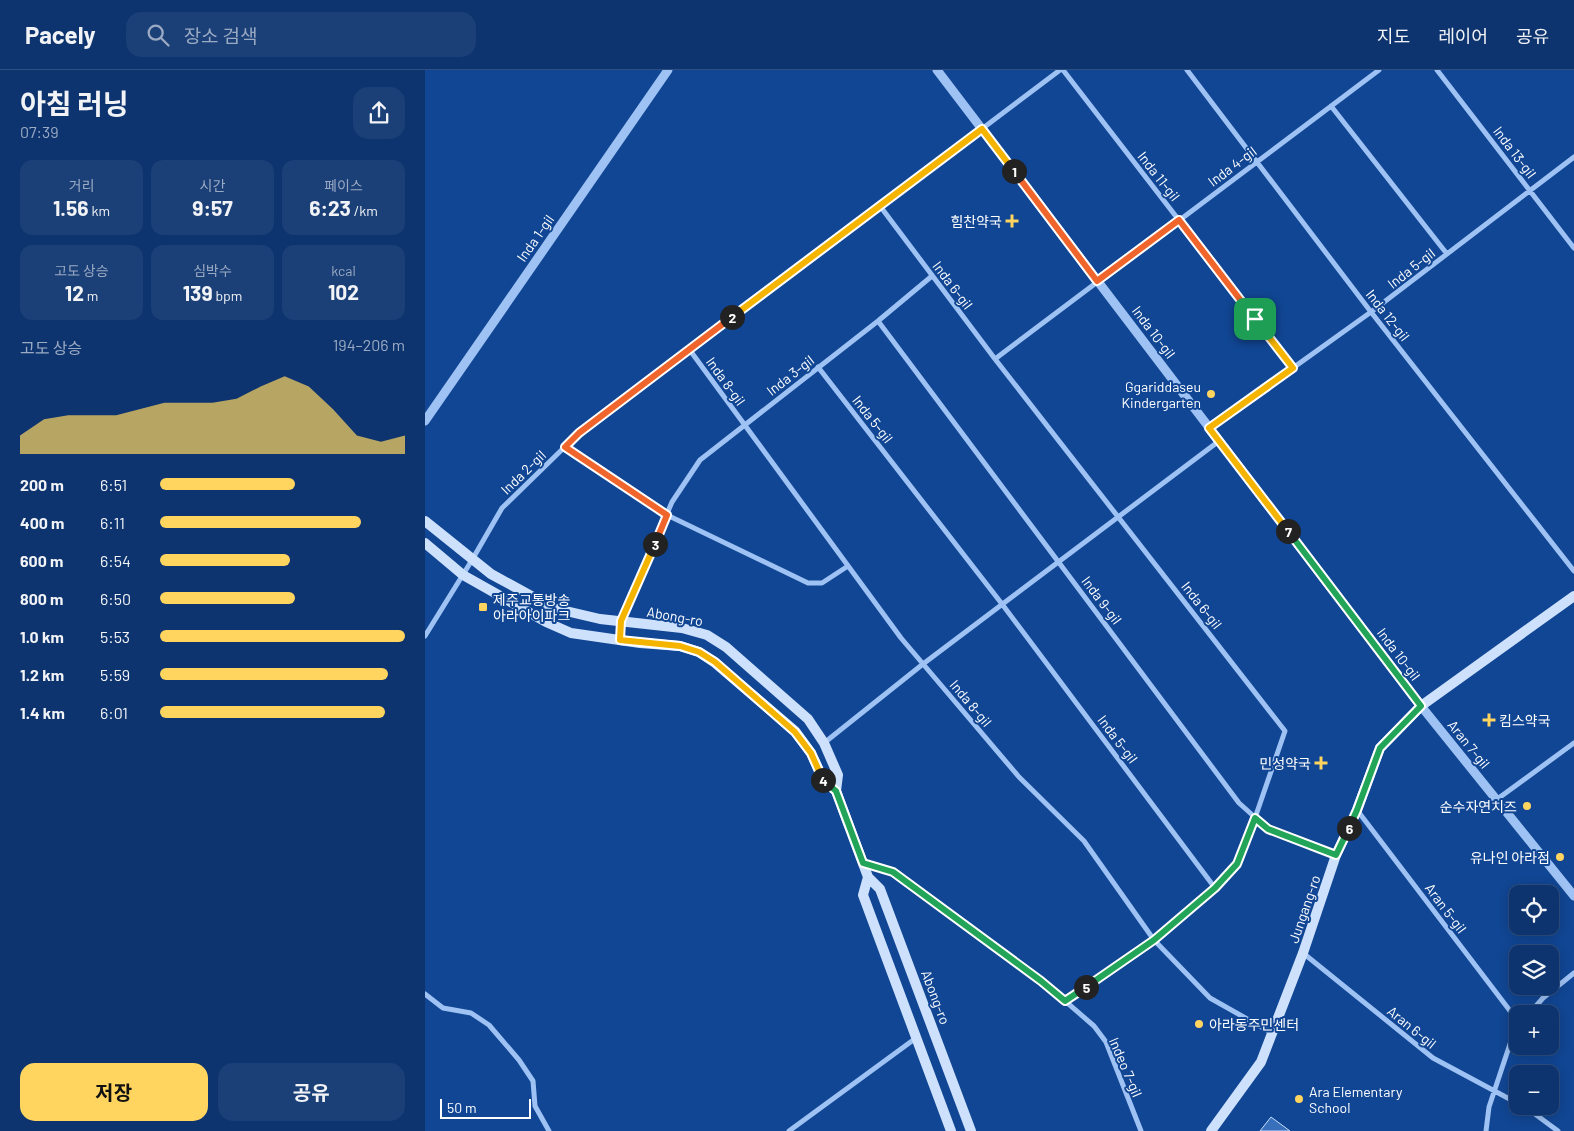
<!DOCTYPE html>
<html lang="ko">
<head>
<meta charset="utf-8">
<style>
  body { margin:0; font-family:Barlow,"Noto Sans KR",sans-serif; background:#1b3f77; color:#f1f3f6; height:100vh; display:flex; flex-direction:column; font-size:19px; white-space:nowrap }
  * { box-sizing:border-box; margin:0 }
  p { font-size:16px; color:#9aaac3 }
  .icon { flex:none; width:28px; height:28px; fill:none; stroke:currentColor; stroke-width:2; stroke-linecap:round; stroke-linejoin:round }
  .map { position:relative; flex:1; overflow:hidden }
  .details { display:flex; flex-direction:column; background:#0d346f; width:425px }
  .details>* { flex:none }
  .tools { position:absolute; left:1084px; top:815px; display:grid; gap:10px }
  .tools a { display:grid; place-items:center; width:50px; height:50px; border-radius:10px; background:#0d346f; box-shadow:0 2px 12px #0003,0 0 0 1px #2d4f82; font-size:25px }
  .scale { position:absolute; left:15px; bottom:12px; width:91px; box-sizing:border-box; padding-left:5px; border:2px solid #fff; border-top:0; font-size:14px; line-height:18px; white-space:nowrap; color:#fff; -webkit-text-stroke:4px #114694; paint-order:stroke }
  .pin { position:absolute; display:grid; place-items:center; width:42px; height:42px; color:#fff; margin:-21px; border-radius:10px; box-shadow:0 2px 8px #0006 }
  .km { position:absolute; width:25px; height:25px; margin:-12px; border-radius:50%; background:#222; color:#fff; font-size:14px; line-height:25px; text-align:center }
  .round { display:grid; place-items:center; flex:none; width:52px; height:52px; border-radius:15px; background:#1b3f77 }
  .head { display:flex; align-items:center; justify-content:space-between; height:85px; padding:0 20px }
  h1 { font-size:28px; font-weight:700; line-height:38px }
  .metrics { display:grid; grid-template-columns:repeat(3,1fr); gap:8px; height:85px; padding:5px 20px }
  .metrics div { display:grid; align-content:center; border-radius:12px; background:#1b3f77; text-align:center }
  .metrics b { font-size:21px; font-weight:700 }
  .metrics small { font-size:14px; font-weight:400 }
  .metrics p { font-size:14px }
  .chart { height:140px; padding:10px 20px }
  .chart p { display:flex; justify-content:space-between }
  .chart svg { width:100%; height:90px; margin-top:5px; fill:#ffd560; opacity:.7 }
  .action { display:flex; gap:10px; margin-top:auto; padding:10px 20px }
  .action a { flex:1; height:58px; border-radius:15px; background:#ffd560; color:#111; font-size:20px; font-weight:700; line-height:58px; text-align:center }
  .action a+a { background:#1b3f77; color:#f1f3f6 }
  ul { padding:0 20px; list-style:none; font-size:16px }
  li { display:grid; grid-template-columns:80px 60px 1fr; align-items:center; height:38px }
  li i { height:12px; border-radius:6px; background:#ffd560 }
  header { display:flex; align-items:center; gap:30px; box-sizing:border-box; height:70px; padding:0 25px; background:#0d346f; border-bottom:1px solid #2d4f82 }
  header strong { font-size:24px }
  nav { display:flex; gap:28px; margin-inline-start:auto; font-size:18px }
  .search { width:350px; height:45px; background:#1b3f77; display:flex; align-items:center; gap:12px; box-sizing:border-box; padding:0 18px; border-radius:15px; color:#9aaac3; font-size:19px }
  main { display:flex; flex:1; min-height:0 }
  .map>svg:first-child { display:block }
  .building { fill:#3970bc; stroke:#c6ddfe }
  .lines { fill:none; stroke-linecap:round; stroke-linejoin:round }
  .minor { stroke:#9ec2f3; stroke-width:5 }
  .tertiary { stroke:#9ec2f3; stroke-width:9 }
  .secondary { stroke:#cde1fd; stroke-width:10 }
  .split-1-casing { stroke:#fff; stroke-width:10 }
  .split-2-casing { stroke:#fff; stroke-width:10 }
  .split-3-casing { stroke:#fff; stroke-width:10 }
  .split-4-casing { stroke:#fff; stroke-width:10 }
  .split-5-casing { stroke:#fff; stroke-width:10 }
  .split-6-casing { stroke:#fff; stroke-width:10 }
  .split-7-casing { stroke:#fff; stroke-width:10 }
  .split-8-casing { stroke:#fff; stroke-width:10 }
  .split-1 { stroke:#f0652b; stroke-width:6 }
  .split-2 { stroke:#f5b400; stroke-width:6 }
  .split-3 { stroke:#f0652b; stroke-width:6 }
  .split-4 { stroke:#f5b400; stroke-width:6 }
  .split-5 { stroke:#22a559; stroke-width:6 }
  .split-6 { stroke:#22a559; stroke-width:6 }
  .split-7 { stroke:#22a559; stroke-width:6 }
  .split-8 { stroke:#f5b400; stroke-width:6 }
  .poi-dot { fill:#ffd560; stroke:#114694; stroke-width:2 }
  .labels { text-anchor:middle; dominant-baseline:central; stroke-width:4; stroke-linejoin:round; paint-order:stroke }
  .street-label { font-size:14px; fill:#fff; stroke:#114694 }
  .poi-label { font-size:14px; fill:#fff; stroke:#114694; text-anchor:end }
</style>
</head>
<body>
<header>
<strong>Pacely</strong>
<div class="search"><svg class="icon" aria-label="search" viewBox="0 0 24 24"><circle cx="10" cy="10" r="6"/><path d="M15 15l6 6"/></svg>장소 검색</div>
<nav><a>지도</a><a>레이어</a><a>공유</a></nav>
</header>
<main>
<section class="details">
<div class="head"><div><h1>아침 러닝</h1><p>07:39</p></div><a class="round"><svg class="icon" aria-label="share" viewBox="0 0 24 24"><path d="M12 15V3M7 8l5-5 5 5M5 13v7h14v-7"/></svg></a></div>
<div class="metrics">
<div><p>거리</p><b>1.56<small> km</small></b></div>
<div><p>시간</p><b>9:57</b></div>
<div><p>페이스</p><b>6:23<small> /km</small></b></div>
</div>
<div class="metrics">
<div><p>고도 상승</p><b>12<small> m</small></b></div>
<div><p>심박수</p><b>139<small> bpm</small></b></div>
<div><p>kcal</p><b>102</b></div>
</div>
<div class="chart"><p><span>고도 상승</span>194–206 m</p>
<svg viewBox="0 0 160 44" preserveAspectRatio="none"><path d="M0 44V35L10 27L20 25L30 25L40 25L50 22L60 19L70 19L80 19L90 17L100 11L110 6L120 11L130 22L140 35L150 38L160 35V44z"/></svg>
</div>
<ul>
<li><b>200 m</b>6:51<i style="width:55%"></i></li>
<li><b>400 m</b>6:11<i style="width:82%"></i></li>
<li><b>600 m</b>6:54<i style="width:53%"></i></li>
<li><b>800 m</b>6:50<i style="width:55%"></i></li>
<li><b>1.0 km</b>5:53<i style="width:100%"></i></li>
<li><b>1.2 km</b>5:59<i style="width:93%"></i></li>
<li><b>1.4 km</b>6:01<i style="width:92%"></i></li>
</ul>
<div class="action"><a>저장</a><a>공유</a></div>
</section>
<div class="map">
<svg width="1149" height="1061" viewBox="0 0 1149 1061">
  <rect width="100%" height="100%" fill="#114694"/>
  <!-- building -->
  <path class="building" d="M846 1047 865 1061H835Z"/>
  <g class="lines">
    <!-- minor -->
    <path class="minor" d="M638 0 868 298
      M762 0 946 242 1149 501
      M1012 0 1149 178
      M906 36 1022 184
      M455 136 570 289 860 661 830 748 812 794 790 818 729 870 640 931
      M453 251 814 733 843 759 911 785
      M264 279 476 568 594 707 659 771 729 870 785 928 847 963
      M570 289 954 0
      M393 297 577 534 790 818
      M784 358 946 242 1149 87
      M140 377 242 445 383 513H397L423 496
      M0 566 47 490 77 438 154 363 635 0
      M195 570 196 551 247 432 275 390 453 251 507 206
      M399 673 498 594 794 371
      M1071 730 1149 673
      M932 740 1092 950
      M439 793 468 802 493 819 617 911 669 956 681 972 716 1061
      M878 883 1008 988 1092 1033
      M0 924 18 938 46 943 64 955 94 990 108 1011 110 1036 124 1061
      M1104 944 1118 928 1149 903
      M1099 1036 1133 1061
      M364 1061 491 968
      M1061 1061 1064 1037 1088 965 1092 957"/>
    <!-- tertiary -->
    <path class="tertiary" d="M512 0 996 636 1149 826
      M0 351 243 0"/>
    <!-- secondary -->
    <path class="secondary" d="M0 451 66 504 128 538 175 549 257 558 282 565 301 577 383 649 399 673 413 705 411 721 443 807 455 819 546 1061
      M0 473 38 505 121 552 146 563 215 573 255 576 274 582 289 592 370 661 386 683 399 711 411 721
      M443 807 438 825 526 1061
      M786 1061 836 992 878 883 911 785 932 740 955 678 996 636 1149 526"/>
  </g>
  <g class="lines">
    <!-- split-1 casing -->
    <g class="split-1-casing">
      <path id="split-1" d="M589 101 672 211 754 150 830 249"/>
    </g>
    <!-- split-2 casing -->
    <g class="split-2-casing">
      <path id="split-2" d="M307 247 557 59 589 101"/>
    </g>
    <!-- split-3 casing -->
    <g class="split-3-casing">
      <path id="split-3" d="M230 474 242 445 140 377 154 363 307 247"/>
    </g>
    <!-- split-4 casing -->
    <g class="split-4-casing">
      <path id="split-4" d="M230 474 196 551 195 570 255 576 274 582 290 592 370 662 386 683 398 710"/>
    </g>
    <!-- split-5 casing -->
    <g class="split-5-casing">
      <path id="split-5" d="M398 710 411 721 438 793 468 802 616 911 640 931 661 917"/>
    </g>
    <!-- split-6 casing -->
    <g class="split-6-casing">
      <path id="split-6" d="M661 917 729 870 790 818 812 794 830 748 843 759 911 785 924 758"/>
    </g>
    <!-- split-7 casing -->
    <g class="split-7-casing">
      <path id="split-7" d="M863 461 996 636 955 678 932 740 924 758"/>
    </g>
    <!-- split-8 casing -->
    <g class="split-8-casing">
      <path id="split-8" d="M830 249 868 298 784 358 863 461"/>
    </g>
    <!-- split-1 -->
    <use href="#split-1" class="split-1"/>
    <!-- split-2 -->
    <use href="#split-2" class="split-2"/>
    <!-- split-3 -->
    <use href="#split-3" class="split-3"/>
    <!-- split-4 -->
    <use href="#split-4" class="split-4"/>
    <!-- split-5 -->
    <use href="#split-5" class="split-5"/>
    <!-- split-6 -->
    <use href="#split-6" class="split-6"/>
    <!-- split-7 -->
    <use href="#split-7" class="split-7"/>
    <!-- split-8 -->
    <use href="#split-8" class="split-8"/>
  </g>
  <!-- markers -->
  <g class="poi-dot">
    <path d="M584.5 143.5h5v5h5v5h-5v5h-5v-5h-5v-5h5z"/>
    <circle cx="786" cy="324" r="5"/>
    <rect x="53" y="532" width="10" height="10" rx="2.5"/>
    <path d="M1061.5 642.5h5v5h5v5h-5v5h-5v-5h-5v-5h5z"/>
    <path d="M893.5 685.5h5v5h5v5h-5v5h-5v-5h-5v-5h5z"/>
    <circle cx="1102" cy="736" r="5"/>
    <circle cx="1135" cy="787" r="5"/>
    <circle cx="774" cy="954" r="5"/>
    <circle cx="874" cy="1029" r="5"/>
  </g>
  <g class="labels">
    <!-- street labels -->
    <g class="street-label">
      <text transform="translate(1090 82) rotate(53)">Inda 13-gil</text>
      <text transform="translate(807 96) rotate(-37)">Inda 4-gil</text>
      <text transform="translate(734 106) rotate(52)">Inda 11-gil</text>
      <text transform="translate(110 168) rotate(-55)">Inda 1-gil</text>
      <text transform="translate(986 198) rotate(-38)">Inda 5-gil</text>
      <text transform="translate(528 215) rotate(53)">Inda 6-gil</text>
      <text transform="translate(963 245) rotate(52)">Inda 12-gil</text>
      <text transform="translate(729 262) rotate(53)">Inda 10-gil</text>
      <text transform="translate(365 305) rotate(-38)">Inda 3-gil</text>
      <text transform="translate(301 311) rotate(54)">Inda 8-gil</text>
      <text transform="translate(448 349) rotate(52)">Inda 5-gil</text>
      <text transform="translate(98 402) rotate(-44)">Inda 2-gil</text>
      <text transform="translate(677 530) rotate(53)">Inda 9-gil</text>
      <text transform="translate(777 535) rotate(52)">Inda 6-gil</text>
      <text transform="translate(250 546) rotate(10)">Abong-ro</text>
      <text transform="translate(974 584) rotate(53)">Inda 10-gil</text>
      <text transform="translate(546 633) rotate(50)">Inda 8-gil</text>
      <text transform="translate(693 669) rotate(53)">Inda 5-gil</text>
      <text transform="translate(1044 674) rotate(51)">Aran 7-gil</text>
      <text transform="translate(1021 838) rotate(53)">Aran 5-gil</text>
      <text transform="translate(879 839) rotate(-71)">Jungang-ro</text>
      <text transform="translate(511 927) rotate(69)">Abong-ro</text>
      <text transform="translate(987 957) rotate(39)">Aran 6-gil</text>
      <text transform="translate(701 997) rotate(67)">Indeo 7-gil</text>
    </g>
    <!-- poi labels -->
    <g class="poi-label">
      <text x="577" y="151">힘찬약국</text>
      <text x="776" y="316">Ggariddaseu<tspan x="776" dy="16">Kindergarten</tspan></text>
      <text x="68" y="529" text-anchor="start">제주교통방송<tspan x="68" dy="16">아라아이파크</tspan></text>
      <text x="1074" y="650" text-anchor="start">킴스약국</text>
      <text x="886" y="693">민성약국</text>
      <text x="1092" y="736">순수자연치즈</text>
      <text x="1125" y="787">유나인 아라점</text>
      <text x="784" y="954" text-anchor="start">아라동주민센터</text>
      <text x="884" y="1021" text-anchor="start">Ara Elementary<tspan x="884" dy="16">School</tspan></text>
    </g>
  </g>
</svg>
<div class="tools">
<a><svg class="icon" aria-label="locate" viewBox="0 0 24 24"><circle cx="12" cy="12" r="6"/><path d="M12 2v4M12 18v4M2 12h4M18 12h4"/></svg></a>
<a><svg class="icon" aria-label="layers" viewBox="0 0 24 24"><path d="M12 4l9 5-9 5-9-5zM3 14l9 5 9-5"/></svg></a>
<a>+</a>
<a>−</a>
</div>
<div class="scale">50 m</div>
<div class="pin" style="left:830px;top:249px;background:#1e9e55"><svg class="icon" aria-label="arrive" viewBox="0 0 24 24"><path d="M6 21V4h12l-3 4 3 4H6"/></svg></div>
<b class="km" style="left:589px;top:101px">1</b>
<b class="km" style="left:307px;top:247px">2</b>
<b class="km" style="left:230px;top:474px">3</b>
<b class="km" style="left:398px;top:710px">4</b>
<b class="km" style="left:661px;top:917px">5</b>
<b class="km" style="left:924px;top:758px">6</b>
<b class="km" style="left:863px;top:461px">7</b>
</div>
</main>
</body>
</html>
